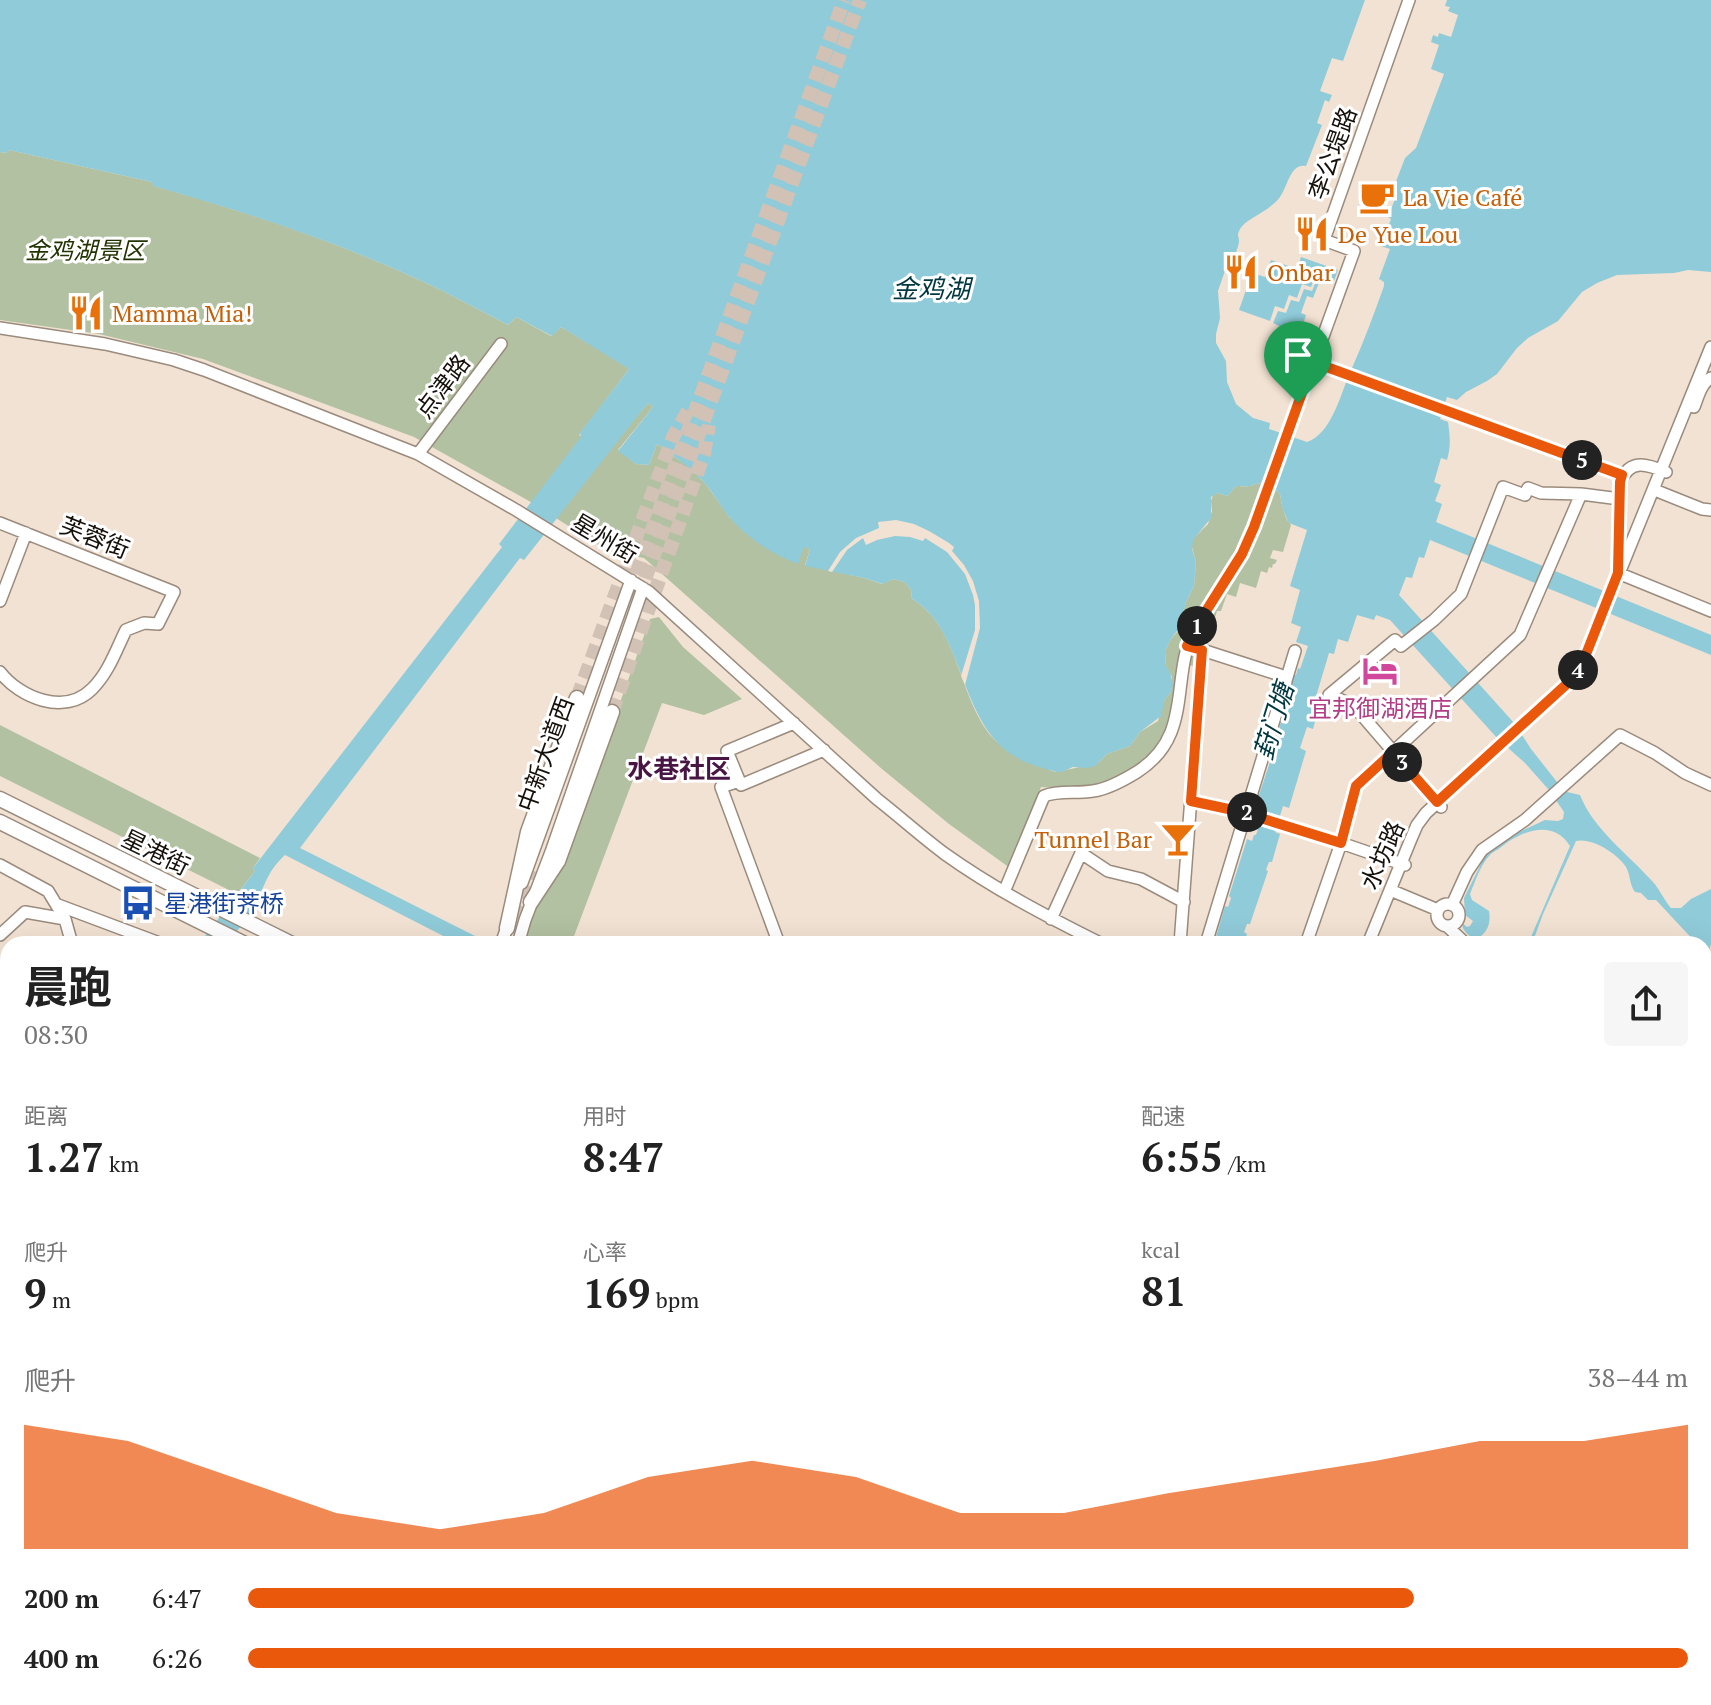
<!DOCTYPE html>
<html lang="zh">
<head>
<meta charset="utf-8">
<style>
  body { margin:0; font-family:"PT Serif","Noto Sans SC",serif; background:#f6f6f6; color:#222; height:100vh; display:flex; flex-direction:column; font-size:30px; white-space:nowrap }
  * { box-sizing:border-box; margin:0 }
  p { font-size:26px; color:#767676 }
  .icon { flex:none; width:44px; height:44px; fill:none; stroke:currentColor; stroke-width:2; stroke-linecap:round; stroke-linejoin:round }
  .map { position:relative; flex:1; overflow:hidden }
  .details { position:absolute; left:0px; top:936px; width:1712px; height:770px; display:flex; flex-direction:column; background:#fff; border-radius:24px 24px 0 0; box-shadow:0 8px 32px #0002 }
  .details>* { flex:none }
  .pin { position:absolute; display:grid; place-items:center; width:68px; height:68px; color:#fff; margin:-82px -34px; border-radius:50% 50% 50% 0; rotate:-45deg; box-shadow:0 0 8px #0007 }
  .pin .icon { rotate:45deg }
  .km { position:absolute; width:40px; height:40px; margin:-20px; border-radius:50%; background:#222; color:#fff; font-size:22px; line-height:40px; text-align:center }
  .round { display:grid; place-items:center; flex:none; width:84px; height:84px; border-radius:8px; background:#f6f6f6 }
  .overview { display:flex; align-items:center; justify-content:space-between; height:136px; padding:0 24px }
  h1 { font-size:44px; font-weight:700; line-height:60px }
  .stats { display:grid; grid-template-columns:repeat(3,1fr); gap:12px; height:136px; padding:8px 24px }
  .stats div { display:grid; align-content:center }
  .stats b { font-size:40px; font-weight:700 }
  .stats small { font-size:22px; font-weight:400 }
  .stats p { font-size:22px }
  .chart { height:224px; padding:16px 24px }
  .chart p { display:flex; justify-content:space-between }
  .chart svg { width:100%; height:144px; margin-top:8px; fill:#ea580c; opacity:.7 }
  ul { padding:0 24px; list-style:none; font-size:26px }
  li { display:grid; grid-template-columns:128px 96px 1fr; align-items:center; height:60px }
  li i { height:20px; border-radius:10px; background:#ea580c }
  .map>svg:first-child { display:block }
  .green { fill:#b2c1a1 }
  .water { fill:#90cbd9 }
  .pier { fill:#f2e2d3 }
  .lines { fill:none; stroke-linecap:round; stroke-linejoin:round }
  .major-tunnel { stroke:#d1c2b5; stroke-width:14; stroke-dasharray:14 7; stroke-linecap:butt }
  .minor-casing { stroke:#9a8b7d; stroke-width:14 }
  .major-casing { stroke:#9a8b7d; stroke-width:17 }
  .minor { stroke:#fff; stroke-width:11 }
  .major { stroke:#fff; stroke-width:14 }
  .route-casing { stroke:#fff; stroke-width:16 }
  .route { stroke:#ea580c; stroke-width:10 }
  .labels { text-anchor:middle; dominant-baseline:central; stroke-width:6; stroke-linejoin:round; paint-order:stroke }
  .street-label { font-size:24px; fill:#16100b; stroke:#fff }
  .food-label { font-size:24px; fill:#c56008; stroke:#fff; text-anchor:start }
  .park-label { font-size:24px; font-style:italic; fill:#233403; stroke:#fff }
  .hotel-label { font-size:24px; fill:#b23c85; stroke:#fff }
  .transit-label { font-size:24px; fill:#164399; stroke:#fff; text-anchor:start }
  .water-label { font-size:26px; font-style:italic; fill:#003741; stroke:#fff }
  .neighbourhood-label { font-size:26px; font-weight:bold; fill:#481544; stroke:#fff }
</style>
</head>
<body>
<div class="map">
<svg width="1711" height="1705" viewBox="0 0 1711 1705">
  <rect width="100%" height="100%" fill="#f2e2d3"/>
  <!-- green -->
  <path class="green" d="M9 150 152 182 154 186C247 212 338 242 426 283 454 296 481 311 508 325L516 317 551 336 561 327 628 367 629 369 579 435 605 455 648 403 653 407 618 450 636 464 649 465 657 444 689 467 705 483 730 518 810 549 805 565 864 578 882 584 893 579 905 582 911 590 912 599C960 627 958 699 993 738 1013 760 1028 759 1052 771L1057 772 1098 763 1107 754 1130 746 1140 732 1158 721 1165 699 1171 692 1172 677 1166 666 1165 651 1171 639 1178 631 1186 602 1194 586 1196 562 1191 544 1192 540 1208 524 1212 511 1211 501 1213 495 1217 493 1228 496C1239 481 1235 488 1250 486 1252 486 1254 484 1256 484 1266 481 1274 487 1280 494 1282 505 1284 518 1291 525L1283 552 1273 550 1270 558 1277 560 1275 564H1273L1272 568 1269 567 1267 573 1261 571 1256 588 1240 583 1236 597 1227 594 1221 611H1217L1205 651 1198 649 1193 666 1178 662C1176 687 1174 711 1164 735 1155 757 1121 782 1097 786 1079 790 1060 788 1041 787L1010 868 949 824 882 769 644 558 608 551 529 501 414 437 203 359 99 334 0 320V152L7 153Z
    M659 617 683 647 742 699 704 715 662 703 571 944H523C523 919 543 897 557 878L650 619Z
    M0 725 260 858 253 868 255 871 237 894 0 776Z
    M1711 1330V1437L1704 1454V1348Z"/>
  <!-- water -->
  <path class="water" d="M0 0H1365L1343 61 1332 58 1320 91 1332 95 1329 102 1325 100 1317 123 1322 125 1306 166C1290 163 1288 186 1280 197 1269 212 1246 218 1240 229 1236 238 1239 233 1239 242 1238 248 1235 255 1233 260L1229 259 1218 291 1220 318 1216 334V343L1226 361 1227 382 1236 404 1253 418 1270 423 1269 429 1307 442C1333 433 1341 391 1352 368 1364 341 1374 314 1384 286V282L1379 279 1390 249 1381 246 1391 219 1388 217 1395 199 1390 197 1405 158 1416 148 1444 74 1431 69 1439 45 1431 42 1433 35 1438 37 1439 33 1451 37 1458 15 1448 11 1450 7 1445 6 1447 0H1711V272L1688 270 1674 273 1617 275 1597 283 1582 292 1558 321 1528 338 1517 348 1497 374 1487 381 1466 392 1457 400 1447 397 1440 419 1448 422C1450 436 1451 446 1447 460L1441 458 1434 482 1441 485 1435 501 1442 504 1436 522 1711 635V655L1430 540 1424 558 1419 557 1412 578 1406 577 1399 595 1515 724 1531 749 1557 782 1567 792 1580 795C1593 829 1629 855 1653 882 1660 890 1664 900 1671 908H1681L1691 899 1711 889V944L1704 968V944H1697L1656 900H1648L1641 893 1635 892C1629 884 1631 876 1626 867 1618 854 1592 837 1576 841L1543 914 1532 944H1528L1570 846C1553 818 1520 831 1500 848 1496 851 1492 852 1489 856 1480 866 1475 882 1470 894L1472 900 1489 911C1491 923 1488 933 1476 939 1469 937 1462 930 1462 923L1467 927 1470 926 1473 921 1465 915 1464 898 1485 856 1504 840 1521 831 1545 820 1558 821 1563 819 1564 812 1549 790 1525 763 1498 739 1390 620 1376 615 1374 620 1357 615 1348 642 1338 639 1334 654 1329 653 1315 700 1320 703 1313 729 1307 727 1300 748 1306 751 1289 808 1283 806 1275 832 1280 834 1272 862H1269L1266 870 1268 871 1250 924H1247L1244 932 1247 934 1244 944H1214L1225 906 1228 907 1231 898 1229 896 1247 839 1252 841 1254 835H1256L1265 808 1261 806 1263 800 1258 798 1273 753 1276 754 1278 745 1275 743 1284 711 1287 712 1292 698 1285 695 1291 673 1296 675 1298 668 1300 669 1308 646 1296 642 1301 627 1291 623 1300 590 1290 586 1307 530 1289 523 1283 510 1280 494C1274 487 1266 481 1256 484 1254 484 1252 486 1250 486 1235 488 1239 481 1228 496L1217 493 1211 497V518L1193 540 1192 549 1196 562 1194 586 1186 602 1180 627 1171 639 1165 651 1166 666 1170 672 1173 684 1171 692 1165 699 1161 716 1140 732 1130 746 1107 754 1095 766 1087 768 1073 767 1062 772H1057C1043 768 1028 765 1016 757 958 724 966 630 912 599L911 590 905 582 893 579 883 584 864 578 805 566 810 549 804 547 798 564C772 554 750 540 731 519 720 507 713 491 701 479 688 466 673 455 657 444L649 465 636 464 618 451 653 407 648 403 524 560 520 558 300 848 491 944H459L285 855C269 870 266 881 258 900 251 915 237 930 228 944H199L255 871 253 868 502 547 499 544 581 437 580 433 629 369 561 327 552 336 516 317 508 325C481 311 454 296 426 283 338 242 246 212 153 186L152 182 9 150 7 153 0 152Z
    M1301 257 1338 270 1334 281 1316 275 1311 287 1302 284 1297 298 1289 295 1284 309 1275 306 1270 321 1239 310 1252 273 1265 277 1271 260 1297 269Z
    M1317 279 1320 280 1313 298 1307 296 1301 313 1306 315 1297 342 1303 344 1296 362 1271 354 1281 327 1273 323 1278 311 1286 313 1291 300 1299 302 1304 289 1312 291Z
    M988 1698H1049L1047 1705H986Z"/>
  <!-- pier -->
  <path class="pier" d="M896 520 914 524 929 531 949 543 954 547 952 551 964 565 973 581 979 601 980 628 965 685 961 676 975 630V605L973 595 965 574 947 552 925 538 923 541 910 537 895 536 877 540 866 545 863 538 847 550 832 572 828 571 840 552 856 538 879 528 878 522Z"/>
  <g class="lines">
    <!-- major-tunnel -->
    <path class="major-tunnel" d="M629 594 844 0
      M638 598 860 0
      M577 698 673 437 689 409
      M612 712 704 454 709 425
      M514 918 531 870"/>
    <!-- minor casing -->
    <g class="minor-casing">
      <path id="minor" d="M0 328 105 344 174 360 204 370 418 454 516 510 649 592 877 799C900 817 922 837 945 854 994 889 1048 917 1102 944
        M1313 362 1622 475
        M1694 407C1698 397 1701 383 1711 378
        M418 454 501 344
        M1666 472C1647 464 1630 458 1620 482L1618 573 1711 611
        M1657 491 1702 509 1711 510
        M0 523 174 592 158 624 144 623 126 630C116 650 109 672 92 689 65 716 20 698 0 672
        M0 601 26 533
        M1196 648 1280 675 1286 682
        M794 723 727 751 741 785 824 750
        M739 781 721 787 779 944
        M1191 801 1247 813
        M1441 807 1353 705 1329 695 1395 640 1401 646 1434 620 1461 594 1503 487 1525 495 1528 488 1541 493 1581 494
        M1251 815 1341 843 1405 865
        M0 865 48 891 65 919 72 944
        M522 883 631 580
        M1004 892 1044 796C1059 790 1076 794 1093 791 1108 789 1124 780 1137 772 1195 735 1169 678 1195 628 1200 619 1206 611 1212 603 1227 578 1242 554 1254 527L1354 251 1324 240 1409 0
        M1395 892 1438 910
        M1437 915a11 11 0 1 1 22 0a11 11 0 1 1-22 0Z
        M58 905 162 944
        M1452 905 1467 872 1482 850 1525 820 1620 735 1655 753 1685 773 1711 785
        M1051 919 1081 853 1108 871 1141 879 1184 902
        M1447 926 1466 944
        M0 935 25 912 65 919
        M501 944 509 922
        M518 944 525 920 551 852 643 588
        M1180 944 1202 650
        M1206 944 1295 651
        M1306 944 1341 843 1356 786 1520 635 1581 494 1620 499
        M1368 944 1411 839 1417 825 1426 813 1569 682 1583 662 1711 347
        M1704 1046 1711 1049
        M0 1074 8 1069"/>
    </g>
    <!-- major casing -->
    <g class="major-casing">
      <path id="major" d="M0 799 292 944
        M0 822 245 944
        M531 902 558 861 612 712
        M507 928 528 832 577 698
        M1704 1185 1711 1188
        M1704 1200 1711 1203
        M0 1317 8 1320
        M0 1329 8 1332
        M1704 1528 1711 1511
        M1704 1589 1711 1572
        M1704 1652 1711 1655
        M1704 1675 1711 1678
        M225 1705 228 1698
        M252 1705 255 1698
        M703 1705 706 1698
        M718 1705 720 1698
        M1639 1705 1642 1698
        M1656 1705 1658 1698"/>
    </g>
    <!-- minor -->
    <use href="#minor" class="minor"/>
    <!-- major -->
    <use href="#major" class="major"/>
  </g>
  <g class="lines">
    <!-- route casing -->
    <g class="route-casing">
      <path id="route" d="M1313 362 1622 475 1620 482 1618 573 1583 662 1569 682 1437 802 1393 752 1356 786 1341 843 1251 815 1254 802 1251 800 1247 813 1191 801 1202 650 1187 646 1196 627 1242 554 1254 527Z"/>
    </g>
    <!-- route -->
    <use href="#route" class="route"/>
  </g>
  <!-- icons -->
  <defs>
    <g id="cafe-bare" transform="scale(2.76)"><path d="M-5.5-4.5H6V0H3Q3 3.5 0 3.5H-2.5Q-5.5 3.5-5.5 0ZM3-3.2v2h1.7v-2ZM-6 4.5H4V6H-6Z" fill="#e8710a" stroke="#fff" stroke-width="2.5" paint-order="stroke"/></g>
    <g id="restaurant-bare" transform="scale(2.76)"><path d="M-5-6h1v4h1v-4h1v4h1v-4h1v5L-1.5 .5V6h-2V.5L-5-1ZM5-6V6H3V1.5H1.5Q1.5-4 5-6Z" fill="#e8710a" stroke="#fff" stroke-width="2.5" paint-order="stroke"/></g>
    <g id="hotel-bare" transform="scale(2.76)"><path d="M-6-4.5h1.5V1H6V5H4.5V3h-9V5H-6ZM-4 0a1.8 1.8 0 1 1 3.6 0ZM.5 0V-2.5h3Q6-2.5 6 0Z" fill="#d1479c" stroke="#fff" stroke-width="2.5" paint-order="stroke"/></g>
    <g id="bar-bare" transform="scale(2.76)"><path d="M-6-5H6L.8 .8V4.5H3.5V6h-7V4.5H-.8V.8Z" fill="#e8710a" stroke="#fff" stroke-width="2.5" paint-order="stroke"/></g>
    <g id="bus-bare" transform="scale(2.76)"><path d="M-5-6H5V4H4V6H2V4H-2V6H-4V4H-5ZM-3.5-4V0h7V-4ZM-3.5 1.2v1.5H-2V1.2ZM2 1.2v1.5H3.5V1.2Z" fill="#1a4fb4" stroke="#fff" stroke-width="2.5" paint-order="stroke"/></g>
  </defs>
  <g fill-rule="evenodd">
    <use href="#cafe-bare" x="1377" y="197"/>
    <use href="#restaurant-bare" x="1312" y="234"/>
    <use href="#restaurant-bare" x="1241" y="272"/>
    <use href="#restaurant-bare" x="86" y="313"/>
    <use href="#hotel-bare" x="1380" y="671"/>
    <use href="#bar-bare" x="1178" y="839"/>
    <use href="#bus-bare" x="138" y="903"/>
  </g>
  <g class="labels">
    <!-- street labels -->
    <g class="street-label">
      <text transform="translate(1332 153) rotate(-70)">李公堤路</text>
      <text transform="translate(442 386) rotate(-53)">点津路</text>
      <text transform="translate(95 537) rotate(22)">芙蓉街</text>
      <text transform="translate(605 538) rotate(31)">星州街</text>
      <text transform="translate(545 754) rotate(-70)">中新大道西</text>
      <text transform="translate(156 852) rotate(26)">星港街</text>
      <text transform="translate(1382 855) rotate(-66)">水坊路</text>
    </g>
    <!-- food labels -->
    <g class="food-label">
      <text x="1403" y="197">La Vie Café</text>
      <text x="1338" y="234">De Yue Lou</text>
      <text x="1267" y="272">Onbar</text>
      <text x="112" y="313">Mamma Mia!</text>
      <text x="1152" y="839" text-anchor="end">Tunnel Bar</text>
    </g>
    <!-- park labels -->
    <g class="park-label">
      <text x="85" y="250">金鸡湖景区</text>
    </g>
    <!-- hotel labels -->
    <g class="hotel-label">
      <text x="1380" y="708">宜邦御湖酒店</text>
    </g>
    <!-- transit labels -->
    <g class="transit-label">
      <text x="164" y="903">星港街荠桥</text>
    </g>
    <!-- water labels -->
    <g class="water-label">
      <text x="931" y="288">金鸡湖</text>
      <text transform="translate(1273 721) rotate(-73)">葑门塘</text>
    </g>
    <!-- neighbourhood labels -->
    <g class="neighbourhood-label">
      <text x="679" y="768">水巷社区</text>
    </g>
  </g>
</svg>
<div class="pin" style="left:1298px;top:403px;background:#1e9e55"><svg class="icon" aria-label="arrive" viewBox="0 0 24 24"><path d="M6 21V4h12l-3 4 3 4H6"/></svg></div>
<b class="km" style="left:1197px;top:626px">1</b>
<b class="km" style="left:1247px;top:812px">2</b>
<b class="km" style="left:1402px;top:762px">3</b>
<b class="km" style="left:1578px;top:670px">4</b>
<b class="km" style="left:1582px;top:460px">5</b>
<section class="details">
<div class="overview"><div><h1>晨跑</h1><p>08:30</p></div><a class="round"><svg class="icon" aria-label="share" viewBox="0 0 24 24"><path d="M12 15V3M7 8l5-5 5 5M5 13v7h14v-7"/></svg></a></div>
<div class="stats">
<div><p>距离</p><b>1.27<small> km</small></b></div>
<div><p>用时</p><b>8:47</b></div>
<div><p>配速</p><b>6:55<small> /km</small></b></div>
</div>
<div class="stats">
<div><p>爬升</p><b>9<small> m</small></b></div>
<div><p>心率</p><b>169<small> bpm</small></b></div>
<div><p>kcal</p><b>81</b></div>
</div>
<div class="chart"><p><span>爬升</span>38–44 m</p>
<svg viewBox="0 0 160 44" preserveAspectRatio="none"><path d="M0 44V6L10 11L20 22L30 33L40 38L50 33L60 22L70 17L80 22L90 33L100 33L110 27L120 22L130 17L140 11L150 11L160 6V44z"/></svg>
</div>
<ul>
<li><b>200 m</b>6:47<i style="width:81%"></i></li>
<li><b>400 m</b>6:26<i style="width:100%"></i></li>
</ul>
</section>
</div>
</body>
</html>
